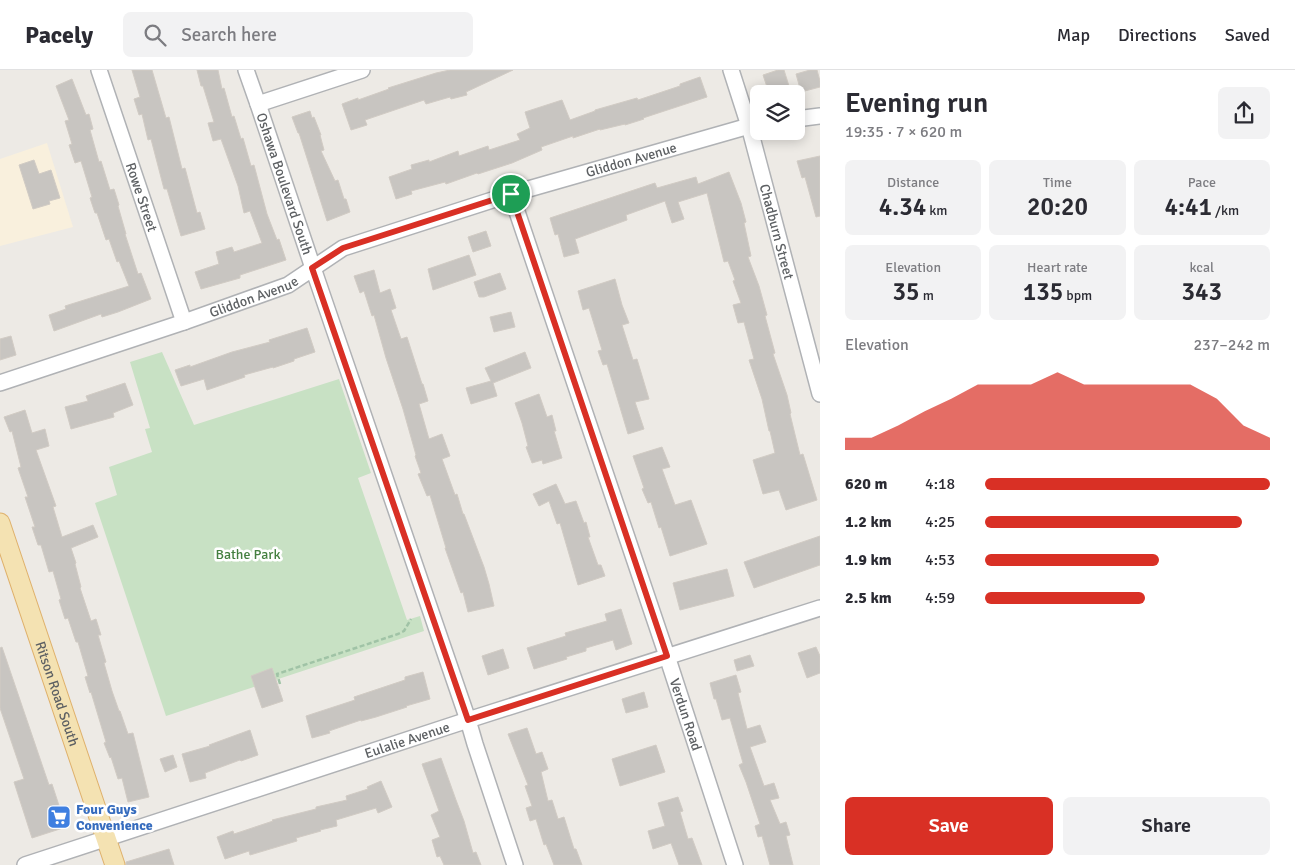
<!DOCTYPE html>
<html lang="en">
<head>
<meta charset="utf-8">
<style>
  body { margin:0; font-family:Signika,sans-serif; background:#f2f2f3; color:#2b2b33; height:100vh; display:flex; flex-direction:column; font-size:19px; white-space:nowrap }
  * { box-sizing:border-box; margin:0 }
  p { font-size:16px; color:#7c7c81 }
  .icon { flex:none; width:28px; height:28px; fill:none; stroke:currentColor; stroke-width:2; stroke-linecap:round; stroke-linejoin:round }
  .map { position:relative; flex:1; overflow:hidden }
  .panel { display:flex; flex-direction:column; background:#fff; width:475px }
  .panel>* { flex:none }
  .fabs { position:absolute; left:750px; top:15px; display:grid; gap:10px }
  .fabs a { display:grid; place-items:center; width:55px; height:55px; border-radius:8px; background:#fff; box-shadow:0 2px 12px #0003; font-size:25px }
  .pin { position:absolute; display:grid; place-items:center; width:42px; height:42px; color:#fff; margin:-21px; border:2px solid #fff; border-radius:50%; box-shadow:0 1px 5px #0007 }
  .round { display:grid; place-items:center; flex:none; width:52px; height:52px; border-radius:8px; background:#f2f2f3 }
  .summary { display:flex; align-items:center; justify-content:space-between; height:85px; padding:0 25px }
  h1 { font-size:28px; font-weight:600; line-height:38px }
  .figures { display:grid; grid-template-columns:repeat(3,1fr); gap:8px; height:85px; padding:5px 25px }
  .figures div { display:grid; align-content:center; border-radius:8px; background:#f2f2f3; text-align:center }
  .figures b { font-size:25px; font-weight:600 }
  .figures small { font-size:14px; font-weight:400 }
  .figures p { font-size:14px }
  .chart { height:140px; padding:10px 25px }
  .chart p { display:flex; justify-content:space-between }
  .chart svg { width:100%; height:90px; margin-top:5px; fill:#d93025; opacity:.7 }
  .action { display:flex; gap:10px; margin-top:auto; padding:10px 25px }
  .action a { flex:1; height:58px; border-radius:8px; background:#d93025; color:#fff; font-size:20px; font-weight:600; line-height:58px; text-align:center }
  .action a+a { background:#f2f2f3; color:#2b2b33 }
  ul { padding:0 25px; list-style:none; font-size:16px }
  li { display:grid; grid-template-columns:80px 60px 1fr; align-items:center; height:38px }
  li i { height:12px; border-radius:6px; background:#d93025 }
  header { display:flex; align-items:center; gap:30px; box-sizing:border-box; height:70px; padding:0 25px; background:#fff; border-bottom:1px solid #e1e1e2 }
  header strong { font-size:24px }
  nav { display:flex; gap:28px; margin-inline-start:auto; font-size:18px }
  .search { width:350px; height:45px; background:#f2f2f3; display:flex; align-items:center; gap:12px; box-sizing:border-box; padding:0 18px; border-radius:8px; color:#7c7c81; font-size:19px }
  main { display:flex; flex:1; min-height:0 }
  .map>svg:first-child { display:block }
  .commercial { fill:#f9f0dd }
  .green { fill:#c8e1c4 }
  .building { fill:#c8c5c1; stroke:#d1cbc4 }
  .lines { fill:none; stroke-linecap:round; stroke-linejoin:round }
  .minor-casing { stroke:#b0b2b5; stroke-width:18 }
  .major-casing { stroke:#dfb16c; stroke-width:21 }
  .path { stroke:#a0c3a6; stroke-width:2.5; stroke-dasharray:5 2.5; stroke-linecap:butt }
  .minor { stroke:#fff; stroke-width:15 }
  .major { stroke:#f4e2b2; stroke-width:19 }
  .route-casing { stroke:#fff; stroke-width:10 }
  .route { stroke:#d93025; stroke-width:6 }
  .labels { text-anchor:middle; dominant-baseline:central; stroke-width:5; stroke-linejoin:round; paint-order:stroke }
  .street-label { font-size:14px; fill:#5d6063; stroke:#fff }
  .park-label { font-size:14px; fill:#447f40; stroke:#fff }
  .shop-label { font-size:14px; font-weight:bold; fill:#366cbe; stroke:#fff; text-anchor:start }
</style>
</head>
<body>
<header>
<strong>Pacely</strong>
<div class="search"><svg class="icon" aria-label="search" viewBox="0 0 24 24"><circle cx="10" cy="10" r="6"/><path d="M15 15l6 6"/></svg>Search here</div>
<nav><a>Map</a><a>Directions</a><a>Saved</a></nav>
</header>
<main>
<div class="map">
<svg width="820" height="795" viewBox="0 0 820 795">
  <rect width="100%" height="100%" fill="#edeae5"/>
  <!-- commercial -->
  <path class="commercial" d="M47 73 73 157 0 176V89Z"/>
  <!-- green -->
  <path class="green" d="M162 282 194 355 339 309 371 403 358 408 407 550 420 546 424 561 166 646 95 433 117 425 109 397 152 382 145 359 150 358 130 292Z"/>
  <!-- building -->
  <path class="building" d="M132 0H152L166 48 169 47 182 99 185 98 197 143 200 142 205 159 181 166 167 119H164L151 69 148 70 142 44 139 45 134 29 140 27Z
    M197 0H218L222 19 224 18 232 47 234 46 241 69 243 68 251 96 254 95 267 144 277 170 279 169 286 190 240 205V208L201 219 195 202 219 194 216 182 232 177 234 182 262 173 250 141 244 143 238 116 221 69 213 71 208 53 214 52 203 16H201Z
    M450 0H513L466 22 467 25 451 29 450 27 426 34 424 30 365 50 367 55 351 60 342 34 358 28V30L389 19 388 18 436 3Z
    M778 0H784L789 16 769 23 763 5Z
    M810 0H817L820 11V17L801 22 796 4Z
    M700 7 707 27 643 48 644 49 625 55V54L600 60V59L573 68V66L541 77 542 80 512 93 478 104 477 103 446 114 445 112 411 121 412 124 396 129 389 107 412 99 411 95 429 90V92L458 81 459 86 488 76 489 80 520 70 517 64 530 58 525 42 562 30 570 50 595 41V40L637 28 638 30 680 16V14Z
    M72 9 86 45 89 44 93 59 90 60 99 92 101 91 110 120 114 119 119 135 118 136 126 164H125L138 204 141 203 151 229 118 242 102 247 101 244 54 261 49 245 66 239 65 236 129 216 119 191 117 192 109 169 106 170 97 143H95L90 128 92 127 81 91 75 93 69 75 72 74 65 51 69 50 56 16Z
    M310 41 312 48 314 47 321 65H320L324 80 321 81 335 111 338 110 344 129H346L350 142 327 151 299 63H298L292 47Z
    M820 86V146L816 147 805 107 802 108 797 91Z
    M34 90 39 104 51 100 60 128 49 131 50 134 33 139 19 95Z
    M729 102 741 133 746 152 744 153 751 186 748 187 759 216 767 245 765 246 775 283 773 284 787 325 791 343 790 344 800 385 803 384 817 430 786 440 779 420 763 424 753 390 775 383 770 361H769L762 329 749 290 754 289 744 252 738 253 733 235 741 233 733 211 735 210 728 191 724 192 707 123 678 132 684 149 672 153 665 131 626 145 627 150 575 169 579 183 564 187 558 164 555 165 550 148 655 113 657 118 696 107 698 114Z
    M486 161 491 176 473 182 468 167Z
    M469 185 476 205 433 220 428 199Z
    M374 200 380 223 390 219 396 238 391 240 401 269 407 267 422 314H423L428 331 419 334 429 369 442 364 450 386 442 389 455 425 457 424 463 444H464L484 497 489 514 494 536 468 542 463 522 461 523 445 478H446L430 425 427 426 418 404 421 403 415 386 416 385 403 339 386 288 374 245 372 246 364 221 360 223 354 206Z
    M500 203 506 219 484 227H479L474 212Z
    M615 209 622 235 629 253 622 255 633 290 637 289 649 329 635 332 644 359 628 364 607 294 603 295 598 281 602 280 589 238 583 240 578 221Z
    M511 242 515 257 494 262 490 247Z
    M307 258 315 282 294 289V291L273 298V297L244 305 245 307 207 320 204 309 181 316 175 300 190 295V297L232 282 270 272 269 270Z
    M11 266 16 285 0 290V269Z
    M525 282 531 298 493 313 497 326 471 334 466 318 491 311 485 298Z
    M125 313 133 335 113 343 114 347 71 359 65 337 88 331 86 326Z
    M539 324 547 347 552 345 556 361H554L562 388 543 394 542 390 532 393 526 377 528 376 522 353 515 333Z
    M25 340 32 363 45 359 49 376 36 380 56 436 53 437 62 467 93 455 98 467 71 478 76 493 75 494 81 517 80 518 91 551 96 549 101 565H98L106 592 104 593 112 621 119 641H120L128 664 133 663 149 727 128 732 122 708 118 709 111 687 110 688 104 673 106 672 91 622 90 623 85 607 88 606 78 572H76L68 548 65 549 59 530 61 529 53 501 49 502 41 475H38L32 457H35L25 427H28L18 398 21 397 12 361 10 362 4 347Z
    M662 377 670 397 662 399 675 435 691 430 707 474 670 486 661 457 659 458 651 432 648 433 642 419 644 418 633 386Z
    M556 414 565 434 576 431 584 453 586 452 590 467H588L598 495H601L605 506 578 515 560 453 557 454 549 431 539 436 533 424Z
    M820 466V495L754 518 744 492Z
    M727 499 734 526 680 540 673 513Z
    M621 539 632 574 616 580 613 570 586 578V581L566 587 567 589 534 599 527 578 566 566 565 563 607 551 605 544Z
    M2 577 49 715 52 714 66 757 32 768 14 712 24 709 0 638V578Z
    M816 577 820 586V603L807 608 798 583Z
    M503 579 509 598 488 605 482 586Z
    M750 585 754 596 737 601 734 590Z
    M272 598 283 631 262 638 251 606Z
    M423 602 430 629 406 636 407 637 376 647 361 651V650L329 661 330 663 312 668 306 646 355 630 354 627 405 610V607Z
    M736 605 741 622 738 623 747 659 760 655 766 672 750 677 764 716 774 713 779 728 770 730 780 754 786 752 790 765 786 766 793 795H770L762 766 758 767 755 756 760 754 746 712 739 695 743 693 730 648 722 650 716 629H714L710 613Z
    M644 622 648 637 626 643 622 629Z
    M527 658 536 684 542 682 548 699 541 702 548 731 552 730 558 749 564 747 574 779H576L582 795H554L546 774 544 775 536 749 530 751 526 738 532 736 525 716 528 715 508 664Z
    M250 660 258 685 241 691 240 690 205 703 206 708 190 712 182 684 210 676 209 675Z
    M656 675 665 702 620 716 612 689Z
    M173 685 177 697 165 702 160 689Z
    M441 688 456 730 464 751 473 783 476 782 481 795H444L440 786 437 787 432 770 440 767 431 745 439 741 422 694Z
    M381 711 392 737 378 743 376 738 336 750 337 756 320 760 321 761 296 768 297 771 250 785 249 781 225 789 217 767 233 761 234 764 273 751 272 750 316 739V737L347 730 346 726 368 719 367 717Z
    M678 727 683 741 680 742 688 769 692 768 702 795H679L671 773 653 779 648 761 665 756 658 733Z
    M169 779 174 795H126V792Z"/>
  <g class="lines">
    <!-- minor casing -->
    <g class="minor-casing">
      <g id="minor">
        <path id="s1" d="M99 0 184 252"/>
        <path id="s2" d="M246 0 258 34 313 198 468 650 475 674 515 795"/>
        <path id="s3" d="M731 0 749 56 820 324"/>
        <path d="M258 34 362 0"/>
        <path d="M796 49 820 46"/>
        <path id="s4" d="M511 124 667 586 735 795"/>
        <path id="s5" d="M0 313 184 252 288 215 343 178 511 124 749 56 759 55"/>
        <path id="s6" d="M25 795 468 650 820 538"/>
      </g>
    </g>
    <!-- major casing -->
    <g class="major-casing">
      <g id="major">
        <path id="s7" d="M0 453 115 795"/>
      </g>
    </g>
    <!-- path -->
    <path class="path" d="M280 614 277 604 398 564 404 561 411 549"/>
    <!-- minor -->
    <use href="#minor" class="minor"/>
    <!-- major -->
    <use href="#major" class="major"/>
  </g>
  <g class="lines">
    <!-- route casing -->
    <g class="route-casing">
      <path id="route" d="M511 124 667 586 468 650 312 198 343 178Z"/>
    </g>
    <!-- route -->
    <use href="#route" class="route"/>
  </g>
  <!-- icons -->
  <defs>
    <g id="supermarket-square" transform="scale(1.25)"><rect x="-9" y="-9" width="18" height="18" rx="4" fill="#3f7fe0" stroke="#fff"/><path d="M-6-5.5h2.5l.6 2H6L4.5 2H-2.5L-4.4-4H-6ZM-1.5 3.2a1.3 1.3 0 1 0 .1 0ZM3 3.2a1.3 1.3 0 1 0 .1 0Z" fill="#fff"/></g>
  </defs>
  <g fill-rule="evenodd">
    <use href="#supermarket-square" x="59" y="747"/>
  </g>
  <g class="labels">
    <!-- street labels -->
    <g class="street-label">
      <text stroke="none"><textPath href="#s5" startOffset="672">Gliddon Avenue</textPath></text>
      <text stroke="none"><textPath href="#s2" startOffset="120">Oshawa Boulevard South</textPath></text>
      <text stroke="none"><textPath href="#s1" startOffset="134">Rowe Street</textPath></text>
      <text stroke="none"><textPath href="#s3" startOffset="168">Chadburn Street</textPath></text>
      <text stroke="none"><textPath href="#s5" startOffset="268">Gliddon Avenue</textPath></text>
      <text stroke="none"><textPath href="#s7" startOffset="180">Ritson Road South</textPath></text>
      <text stroke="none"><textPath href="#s4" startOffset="549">Verdun Road</textPath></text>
      <text stroke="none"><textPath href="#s6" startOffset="402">Eulalie Avenue</textPath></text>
    </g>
    <!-- park labels -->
    <g class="park-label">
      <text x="248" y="484">Bathe Park</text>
    </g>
    <!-- shop labels -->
    <g class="shop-label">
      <text x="76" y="739">Four Guys<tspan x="76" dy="16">Convenience</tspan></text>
    </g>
  </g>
</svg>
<div class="fabs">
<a><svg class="icon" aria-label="layers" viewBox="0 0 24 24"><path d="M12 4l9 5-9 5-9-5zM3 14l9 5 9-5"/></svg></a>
</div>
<div class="pin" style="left:511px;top:124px;background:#1e9e55"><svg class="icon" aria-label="arrive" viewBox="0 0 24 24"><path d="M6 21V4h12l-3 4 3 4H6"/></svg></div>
</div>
<section class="panel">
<div class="summary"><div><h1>Evening run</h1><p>19:35 · 7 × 620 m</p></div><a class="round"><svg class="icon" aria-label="share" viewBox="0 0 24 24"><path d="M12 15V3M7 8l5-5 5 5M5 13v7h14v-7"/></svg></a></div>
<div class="figures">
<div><p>Distance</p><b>4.34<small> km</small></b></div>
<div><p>Time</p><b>20:20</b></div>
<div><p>Pace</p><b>4:41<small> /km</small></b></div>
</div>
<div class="figures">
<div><p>Elevation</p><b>35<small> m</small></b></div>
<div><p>Heart rate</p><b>135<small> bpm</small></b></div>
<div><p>kcal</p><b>343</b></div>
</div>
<div class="chart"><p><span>Elevation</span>237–242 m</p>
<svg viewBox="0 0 160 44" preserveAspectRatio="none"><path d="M0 44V38L10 38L20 32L30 25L40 19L50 12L60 12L70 12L80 6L90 12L100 12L110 12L120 12L130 12L140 19L150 32L160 38V44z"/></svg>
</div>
<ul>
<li><b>620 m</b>4:18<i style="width:100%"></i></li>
<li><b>1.2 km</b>4:25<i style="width:90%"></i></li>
<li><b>1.9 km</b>4:53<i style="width:61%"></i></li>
<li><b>2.5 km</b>4:59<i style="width:56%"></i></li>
</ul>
<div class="action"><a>Save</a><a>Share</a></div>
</section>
</main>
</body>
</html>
